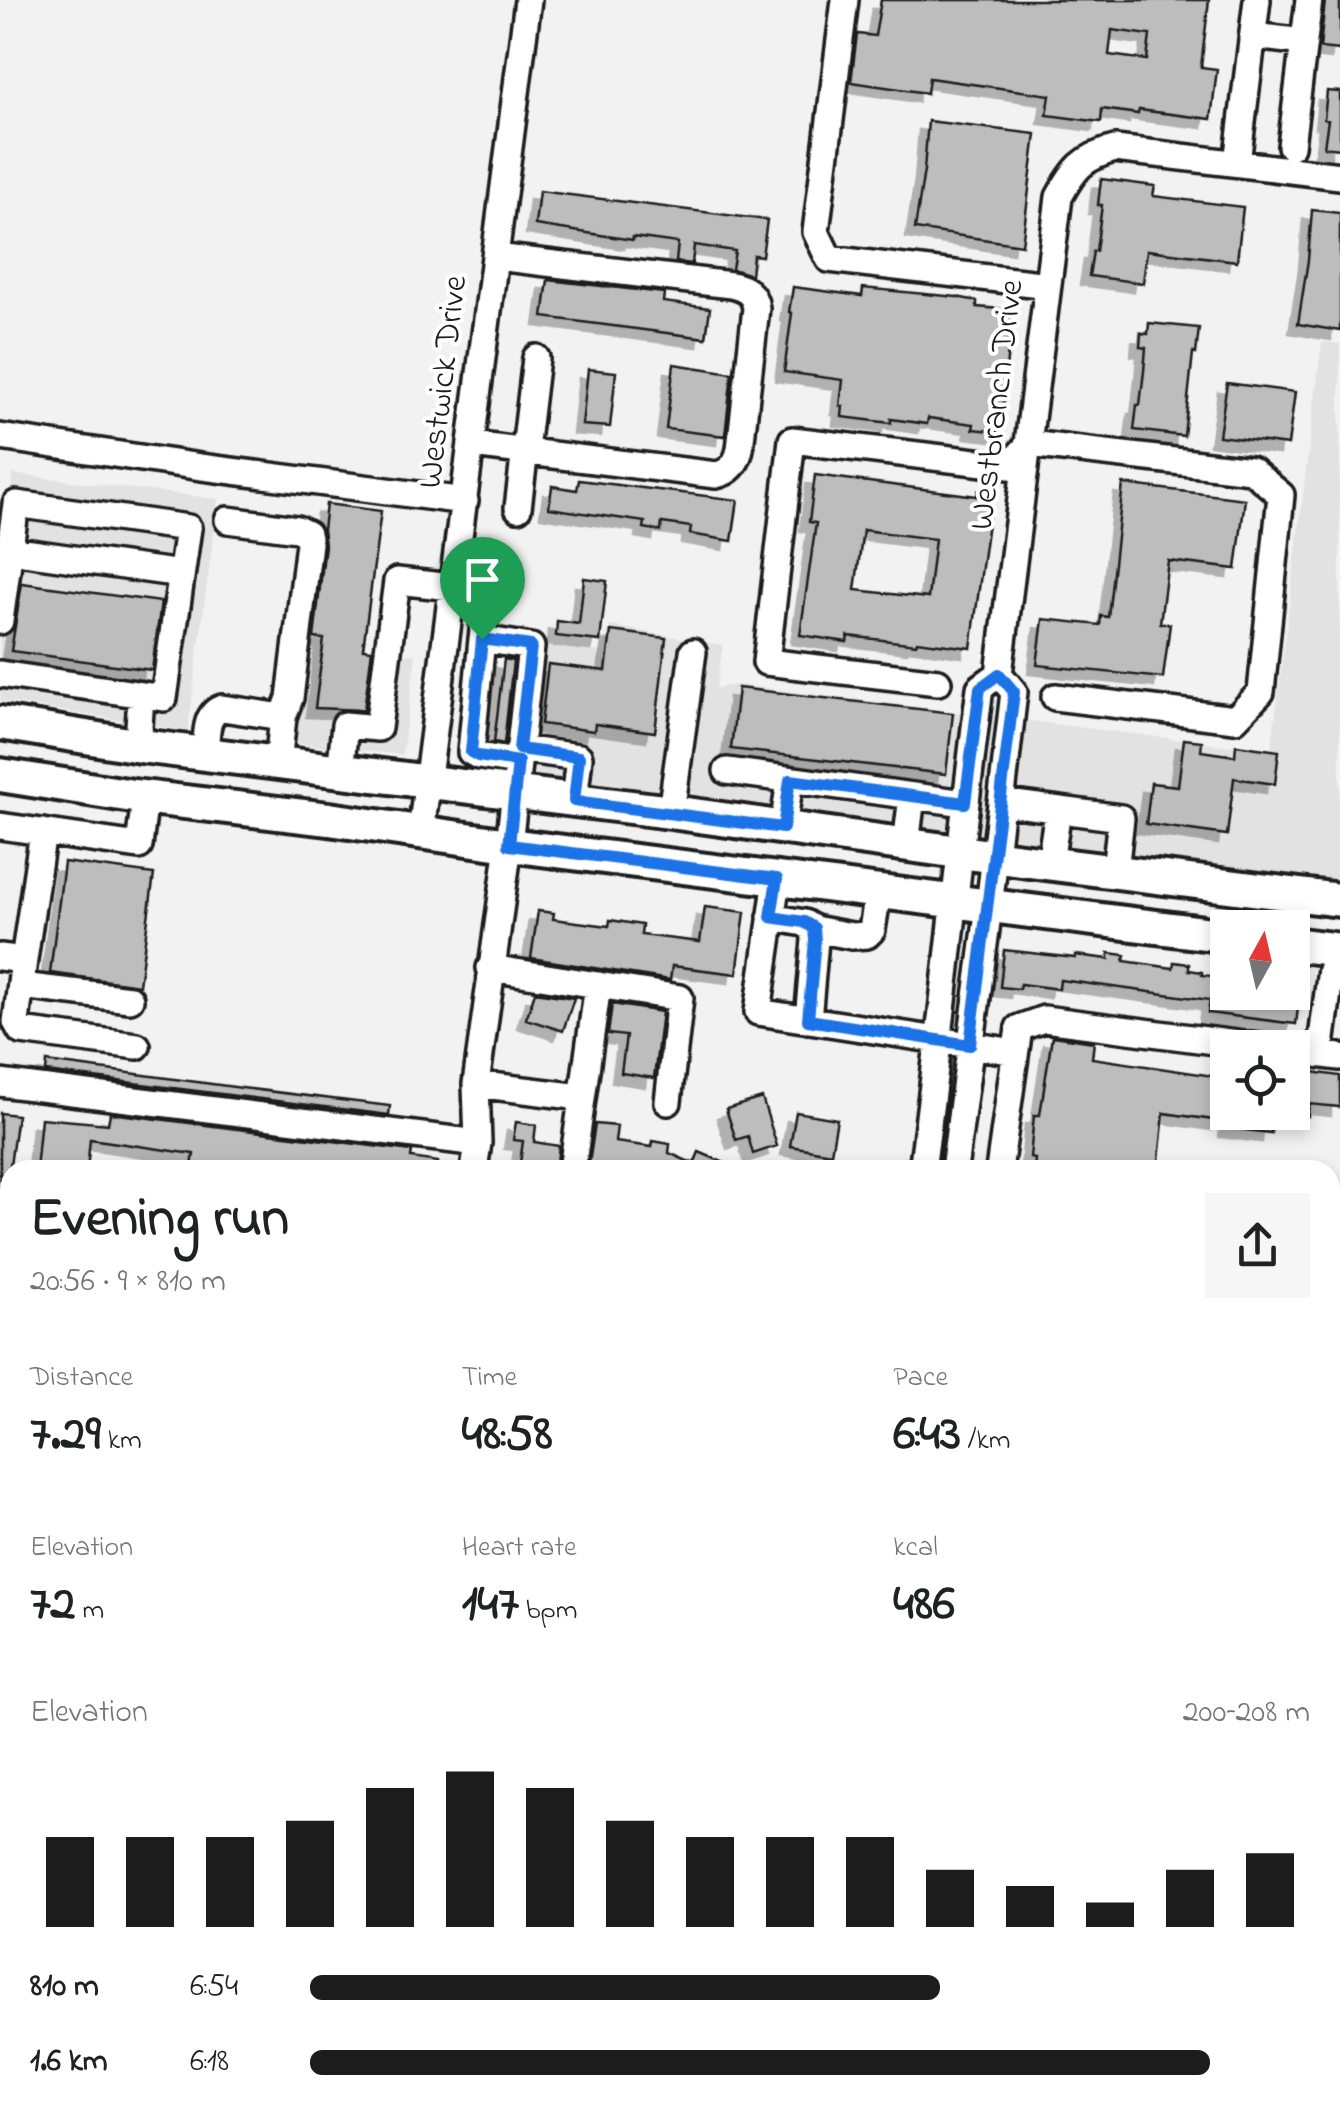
<!DOCTYPE html>
<html lang="en">
<head>
<meta charset="utf-8">
<style>
  body { margin:0; font-family:"Indie Flower",sans-serif; background:#f6f6f6; color:#202124; height:100vh; display:flex; flex-direction:column; font-size:38px; white-space:nowrap }
  * { box-sizing:border-box; margin:0 }
  p { font-size:32px; color:#757577 }
  .icon { flex:none; width:55px; height:55px; fill:none; stroke:currentColor; stroke-width:2; stroke-linecap:round; stroke-linejoin:round }
  .map { position:relative; flex:1; overflow:hidden }
  .side { position:absolute; left:0px; top:1160px; width:1340px; height:962px; display:flex; flex-direction:column; background:#fff; border-radius:30px 30px 0 0; box-shadow:0 5px 15px #0003 }
  .side>* { flex:none }
  .needle { width:65px; rotate:8deg }
  .fabs { position:absolute; left:1210px; top:910px; display:grid; gap:20px }
  .fabs a { display:grid; place-items:center; width:100px; height:100px; border-radius:0px; background:#fff; box-shadow:0 5px 15px #0003; font-size:50px }
  .pin { position:absolute; display:grid; place-items:center; width:85px; height:85px; color:#fff; margin:-102px -42px; border-radius:50% 50% 50% 0; rotate:-45deg; box-shadow:0 0 10px #0007 }
  .pin .icon { rotate:45deg }
  .round { display:grid; place-items:center; flex:none; width:105px; height:105px; border-radius:0px; background:#f6f6f6 }
  .summary { display:flex; align-items:center; justify-content:space-between; height:170px; padding:0 30px }
  h1 { font-size:55px; font-weight:800; line-height:75px }
  .figures { display:grid; grid-template-columns:repeat(3,1fr); gap:15px; height:170px; padding:10px 30px }
  .figures div { display:grid; align-content:center }
  .figures b { font-size:50px; font-weight:800 }
  .figures small { font-size:28px; font-weight:400 }
  .figures p { font-size:28px }
  .chart { height:280px; padding:20px 30px }
  .chart p { display:flex; justify-content:space-between }
  .chart svg { width:100%; height:180px; margin-top:10px; stroke:#1c1c1c; stroke-width:6 }
  ul { padding:0 30px; list-style:none; font-size:32px }
  li { display:grid; grid-template-columns:160px 120px 1fr; align-items:center; height:75px }
  li i { height:25px; border-radius:12px; background:#1c1c1c }
  .map>svg:first-child { display:block }
  .built { fill:#e2e2e2 }
  .building { fill:#bdbdbd; stroke:#1c1c1c; stroke-width:2.5; fill-rule:evenodd; filter:url(#shadow) }
  .lines { fill:none; stroke-linecap:round; stroke-linejoin:round }
  .minor-casing { stroke:#1c1c1c; stroke-width:32 }
  .major-casing { stroke:#1c1c1c; stroke-width:40 }
  .minor { stroke:#fff; stroke-width:25 }
  .major { stroke:#fff; stroke-width:32 }
  .route-casing { stroke:#fff; stroke-width:20 }
  .route { stroke:#1a73e8; stroke-width:12 }
  .labels { text-anchor:middle; dominant-baseline:central; stroke-width:8; stroke-linejoin:round; paint-order:stroke }
  .street-label { font-size:35px; fill:#1c1c1c; stroke:#fff }
</style>
</head>
<body>
<div class="map">
<svg width="1340" height="2121" viewBox="0 0 1340 2121">
  <defs>
    <filter id="shadow"><feDropShadow dx="-9" dy="9" stdDeviation="0" flood-color="#0004"/></filter>
  </defs>
  <rect width="100%" height="100%" fill="#f2f2f2"/>
  <filter id="ink" filterUnits="userSpaceOnUse"><feTurbulence type="fractalNoise" baseFrequency=".01" numOctaves="2"/><feDisplacementMap in="SourceGraphic" scale="20" xChannelSelector="R" yChannelSelector="G"/><feConvolveMatrix kernelMatrix="1 2 1 2 8 2 1 2 1" color-interpolation-filters="sRGB"/></filter>
  <g filter="url(#ink)">
    <!-- built -->
    <path class="built" d="M1322 342 1340 344V880L524 779 541 645 601 652 610 626 723 645 716 688 738 685 1271 751Z
      M13 474 218 499 188 731 0 701V565Z
      M304 640 416 655 402 755 291 743Z"/>
    <!-- building -->
    <path class="building" d="M881 0H1209L1201 67 1217 69 1211 119 1139 110 1138 114 1102 109 1101 122 1047 115 1050 95 929 78 927 93 851 82 857 34 875 36ZM1112 30 1150 35 1147 60 1109 55Z
      M1325 0 1340 1V50L1320 48Z
      M1327 91 1340 92V149L1324 147 1328 120 1324 119Z
      M928 121 1036 134 1022 245 915 229 924 170Z
      M1101 179 1155 186 1153 196 1243 207 1237 261 1147 250 1143 283 1089 276 1093 251H1096L1102 205H1098Z
      M539 191 767 220 762 256 753 255 751 275 732 269 735 251 694 245 692 264 676 262 678 243 633 237V240L535 225Z
      M1312 210 1340 213V331L1298 324 1308 260Z
      M548 280 664 293 663 302 710 308 706 338 543 317Z
      M793 287 862 296 863 288 957 297 977 301V307L1012 310 1005 379H1007L1000 432 973 429 974 424 928 418 927 424 891 419V423L842 417 843 406H840L843 380 784 372 792 313 789 312Z
      M1149 323 1199 328 1196 354 1193 353 1184 436 1134 430 1137 405H1140L1144 371 1146 348 1140 347 1141 333 1148 334Z
      M674 364 732 373 725 436 666 429Z
      M588 369 616 372 610 427 582 425Z
      M1227 383 1295 392 1288 445 1219 436Z
      M815 475 977 496 978 491 992 493 971 648 917 641 916 644 848 636 847 642 800 635 816 523 809 522ZM863 530 935 539 928 598 855 590Z
      M579 480 738 500 732 541 690 534 691 527 662 523 661 531 644 528 645 522 549 508 552 486 577 490Z
      M1123 484 1245 499 1236 569 1168 561 1160 623 1170 624 1163 678 1037 665 1043 619 1100 625 1101 616 1108 617Z
      M326 504 381 511 363 649 372 650 364 710 315 708 324 639 314 638 325 545 323 530Z
      M584 578 607 581 600 641 556 636 557 621 579 624Z
      M22 583 161 602 152 670 11 651Z
      M611 631 666 638 655 732 595 724 594 731 541 724 548 664 606 671Z
      M504 659 513 661 504 744 494 742Z
      M738 688 953 713 946 774 731 749Z
      M1184 739 1202 741 1201 751 1235 756 1236 745 1279 751 1275 784 1234 778 1227 835 1146 824 1151 783 1178 786Z
      M64 862 154 874 139 985 50 973Z
      M705 907 745 912 737 974 672 966 670 980 531 958 538 911 554 913 553 919 609 926 610 920 642 925 641 935 700 942Z
      M1004 950 1075 958V955L1109 959V953L1125 955 1124 961 1173 968 1174 962 1189 964V970L1202 972V975L1228 978V992H1300L1296 1024 1208 1013 1210 1000 1060 980 1059 989 1020 984 1019 989 1000 987Z
      M535 992 574 998 563 1031 526 1019Z
      M612 1004 662 1012 654 1078 621 1073 626 1036 608 1034Z
      M1052 1036 1094 1042 1092 1058 1227 1078 1221 1121 1164 1113 1158 1170H1034L1035 1159 1030 1158 1034 1115H1040Z
      M47 1062 242 1088 390 1106 389 1115 46 1072Z
      M1312 1072 1340 1076V1107L1309 1104 1308 1116 1292 1114V1083L1310 1085Z
      M762 1098 777 1146 753 1154 748 1136 736 1140 726 1109Z
      M796 1112 837 1119 831 1153 790 1146Z
      M1230 1112H1273L1271 1133 1228 1128Z
      M0 1113 17 1115 8 1180 0 1179Z
      M110 1113 412 1151 411 1158 438 1162 437 1170H221L192 1166 194 1154 90 1139 87 1170H36L41 1118 108 1124Z
      M516 1122 536 1125 534 1142 559 1146 556 1170H519L523 1141 513 1140Z
      M595 1124 617 1126 615 1142 652 1147 653 1141 670 1144 669 1153 694 1164 699 1152 741 1170H588Z"/>
    <g class="lines">
      <!-- minor casing -->
      <g class="minor-casing">
        <path id="minor" d="M845 0 816 232 829 259 1048 285
          M1253 36 1304 42
          M1291 146 1309 0
          M1237 163 1257 0
          M0 437 201 467 465 501
          M472 445 716 475C731 472 737 463 740 449L756 308C754 293 745 288 731 285L496 257
          M518 508 536 358
          M228 520 297 529 307 534 309 543 290 698 283 717
          M10 550 181 574
          M0 621 16 504 188 528 164 698 0 674
          M482 639 471 752 478 756 517 762
          M938 682 766 662 792 440 1009 466 1029 444 1251 470 1281 495 1261 692 1235 719 1055 697
          M141 746 139 727 141 695
          M519 749 579 757 574 801
          M205 754C207 738 204 714 222 708L283 717 278 764
          M727 771 965 803
          M340 772 345 725 378 728 397 581 488 591 482 639 531 647 509 845 476 1084 478 1143 474 1170
          M1001 802 1121 818 1115 871
          M671 812 693 652
          M0 826 139 846 145 798
          M783 828 790 780
          M421 832 528 0
          M906 845 912 796
          M1050 863 1058 810
          M777 879 758 1012 1015 1052
          M771 917 804 923 814 929 815 940 808 1020
          M814 929 852 936 867 935 872 930 878 892
          M0 957 24 960 43 832
          M24 960 16 1022 21 1031 137 1046
          M490 968 680 998 668 1102
          M21 986 130 999
          M1292 1051 1340 1057
          M1320 1054 1331 969 1340 961
          M0 1083 478 1143
          M476 1084 581 1097
          M572 1170 598 985
          M922 1170C944 1010 959 849 980 688L999 674 1059 197C1074 169 1083 157 1115 149L1340 176
          M954 1170 989 907 1014 692 999 674
          M999 1170 1019 1028 1044 1019 1268 1048
          M0 1315 10 1316
          M1330 1350 1340 1351
          M1330 1430 1337 1431 1339 1434 1330 1508
          M0 1525 10 1524
          M1330 1558 1340 1560
          M0 1695 10 1696
          M0 1874 10 1877
          M10 1964 5 1980 10 1981
          M813 2112 817 2121
          M1046 2112 1049 2121
          M1252 2112 1280 2116 1306 2113 1340 2118
          M2 2121 4 2104
          M157 2121 158 2112
          M413 2121 414 2112
          M1177 2121 1178 2112"/>
      </g>
      <!-- major casing -->
      <g class="major-casing">
        <path id="major" d="M0 723 141 746 671 812 959 852 1340 900
          M0 775 133 796 329 819 509 845 1228 936
          M1292 944 1340 950"/>
      </g>
      <!-- minor -->
      <use href="#minor" class="minor"/>
      <!-- major -->
      <use href="#major" class="major"/>
    </g>
  </g>
  <g class="lines" filter="url(#ink)">
    <!-- route casing -->
    <g class="route-casing">
      <path id="route" d="M482 639 531 646 519 749 579 757 574 801 783 828 790 780 965 803 980 688 999 674 1014 692 970 1045 808 1020 815 940 814 928 804 922 771 917 777 879 509 845 518 762 478 756 471 752Z"/>
    </g>
    <!-- route -->
    <use href="#route" class="route"/>
  </g>
  <g class="labels">
    <!-- street labels -->
    <g class="street-label">
      <text transform="translate(444 382) rotate(-83)">Westwick Drive</text>
      <text transform="translate(998 405) rotate(-83)">Westbranch Drive</text>
    </g>
  </g>
</svg>
<div class="fabs">
<a><svg class="needle" viewBox="-14 -14 28 28"><path d="M0-13l5 13h-10z" fill="#e53935"/><path d="M0 13l5-13h-10z" fill="#757577"/></svg></a>
<a><svg class="icon" aria-label="locate" viewBox="0 0 24 24"><circle cx="12" cy="12" r="6"/><path d="M12 2v4M12 18v4M2 12h4M18 12h4"/></svg></a>
</div>
<div class="pin" style="left:482px;top:639px;background:#1e9e55"><svg class="icon" aria-label="arrive" viewBox="0 0 24 24"><path d="M6 21V4h12l-3 4 3 4H6"/></svg></div>
<section class="side">
<div class="summary"><div><h1>Evening run</h1><p>20:56 · 9 × 810 m</p></div><a class="round"><svg class="icon" aria-label="share" viewBox="0 0 24 24"><path d="M12 15V3M7 8l5-5 5 5M5 13v7h14v-7"/></svg></a></div>
<div class="figures">
<div><p>Distance</p><b>7.29<small> km</small></b></div>
<div><p>Time</p><b>48:58</b></div>
<div><p>Pace</p><b>6:43<small> /km</small></b></div>
</div>
<div class="figures">
<div><p>Elevation</p><b>72<small> m</small></b></div>
<div><p>Heart rate</p><b>147<small> bpm</small></b></div>
<div><p>kcal</p><b>486</b></div>
</div>
<div class="chart"><p><span>Elevation</span>200–208 m</p>
<svg viewBox="0 0 160 44" preserveAspectRatio="none"><path d="M5 44V22M15 44V22M25 44V22M35 44V18M45 44V10M55 44V6M65 44V10M75 44V18M85 44V22M95 44V22M105 44V22M115 44V30M125 44V34M135 44V38M145 44V30M155 44V26"/></svg>
</div>
<ul>
<li><b>810 m</b>6:54<i style="width:63%"></i></li>
<li><b>1.6 km</b>6:18<i style="width:90%"></i></li>
</ul>
</section>
</div>
</body>
</html>
